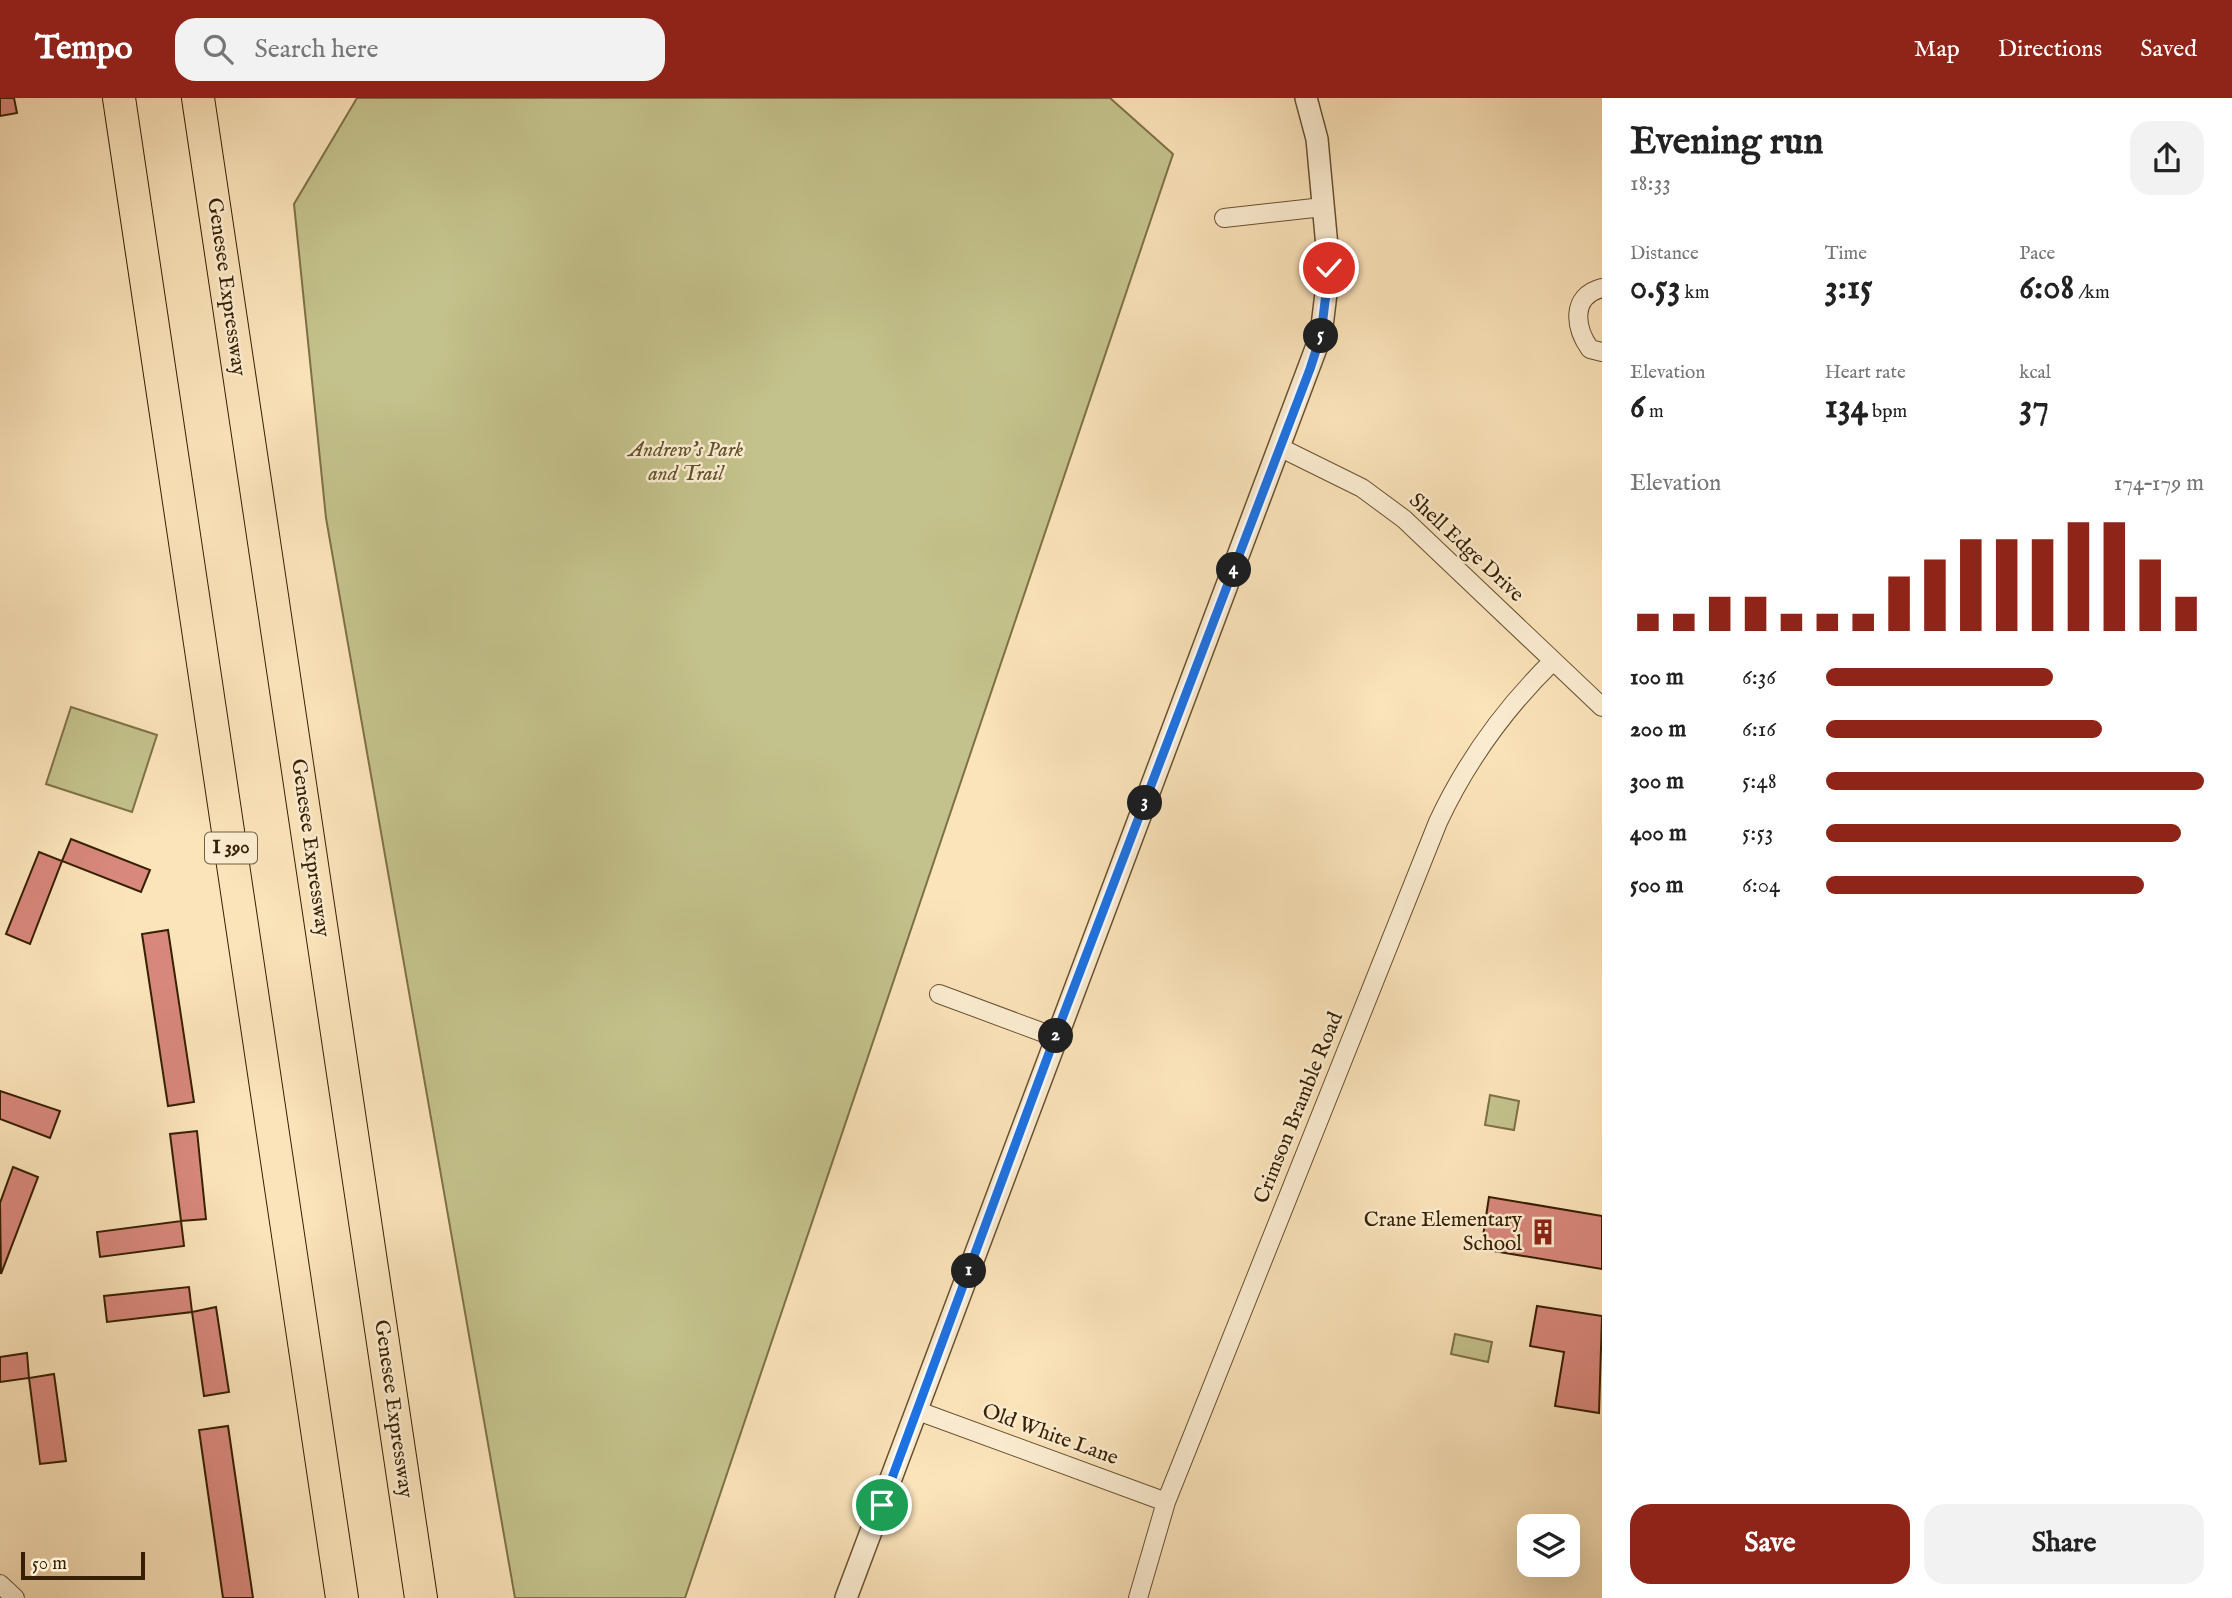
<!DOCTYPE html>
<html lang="en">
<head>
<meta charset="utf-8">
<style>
  body { margin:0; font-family:"IM FELL English",serif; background:#f2f2f2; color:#222; height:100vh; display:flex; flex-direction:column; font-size:26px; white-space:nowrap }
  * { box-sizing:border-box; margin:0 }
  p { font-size:23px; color:#767676 }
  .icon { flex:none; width:38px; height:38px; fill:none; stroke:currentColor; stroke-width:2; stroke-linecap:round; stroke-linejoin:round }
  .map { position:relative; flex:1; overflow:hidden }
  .drawer { display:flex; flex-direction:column; background:#fff; width:630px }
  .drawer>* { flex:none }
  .tools { position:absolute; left:1517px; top:1416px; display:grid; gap:14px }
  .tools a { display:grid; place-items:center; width:63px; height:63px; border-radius:14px; background:#fff; box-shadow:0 7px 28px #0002; font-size:35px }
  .scale { position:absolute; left:21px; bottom:18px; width:124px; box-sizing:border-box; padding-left:7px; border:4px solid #372002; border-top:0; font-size:19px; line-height:24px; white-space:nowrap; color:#372002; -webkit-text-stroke:5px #fcedd2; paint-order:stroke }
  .pin { position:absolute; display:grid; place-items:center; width:60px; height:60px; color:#fff; margin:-30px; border:4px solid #fff; border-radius:50%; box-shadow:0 2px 7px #0007 }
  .km { position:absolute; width:35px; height:35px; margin:-18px; border-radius:50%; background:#222; color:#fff; font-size:19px; line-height:35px; text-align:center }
  .round { display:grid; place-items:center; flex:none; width:74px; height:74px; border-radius:21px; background:#f2f2f2 }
  .head { display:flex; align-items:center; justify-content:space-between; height:119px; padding:0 28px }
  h1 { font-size:38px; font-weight:800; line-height:52px }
  .stats { display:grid; grid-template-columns:repeat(3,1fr); gap:10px; height:119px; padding:7px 28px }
  .stats div { display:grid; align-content:center }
  .stats b { font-size:35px; font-weight:800 }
  .stats small { font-size:19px; font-weight:400 }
  .stats p { font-size:19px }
  .chart { height:196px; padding:14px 28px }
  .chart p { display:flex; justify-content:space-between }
  .chart svg { width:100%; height:126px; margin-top:7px; stroke:#8f2418; stroke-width:6 }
  .primary-button { display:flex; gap:14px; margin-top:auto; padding:14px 28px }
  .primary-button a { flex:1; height:80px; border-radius:21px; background:#8f2418; color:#fff; font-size:28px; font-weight:800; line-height:80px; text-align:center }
  .primary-button a+a { background:#f2f2f2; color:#222 }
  ul { padding:0 28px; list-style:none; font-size:23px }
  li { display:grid; grid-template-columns:112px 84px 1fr; align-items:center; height:52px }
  li i { height:18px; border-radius:9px; background:#8f2418 }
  header { display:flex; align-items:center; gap:42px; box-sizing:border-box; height:98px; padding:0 35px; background:#8f2418; color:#fff }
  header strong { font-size:33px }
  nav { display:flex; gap:38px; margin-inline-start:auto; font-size:24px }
  .search { width:490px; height:63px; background:#f2f2f2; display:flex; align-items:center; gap:18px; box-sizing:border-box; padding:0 24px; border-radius:21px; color:#767676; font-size:26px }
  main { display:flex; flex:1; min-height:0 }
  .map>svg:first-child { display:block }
  .green { fill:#c4c28c; stroke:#7e7147; stroke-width:2 }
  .building { fill:#d8887c; stroke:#372002; stroke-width:2 }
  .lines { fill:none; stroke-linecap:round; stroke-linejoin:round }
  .minor-casing { stroke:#685130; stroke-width:20 }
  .tertiary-casing { stroke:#685130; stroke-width:24 }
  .motorway-casing { stroke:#372002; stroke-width:34 }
  .minor { stroke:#fcedd2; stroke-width:18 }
  .tertiary { stroke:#fcedd2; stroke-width:21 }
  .motorway { stroke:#fbe3ba; stroke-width:32 }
  .route-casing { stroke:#fff; stroke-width:14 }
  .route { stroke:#1a73e8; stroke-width:9 }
  .labels { text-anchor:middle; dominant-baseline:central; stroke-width:5; stroke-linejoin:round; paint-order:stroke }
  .shield { fill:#fcedd2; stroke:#725e40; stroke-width:2 }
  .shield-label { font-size:19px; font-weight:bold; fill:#372002 }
  .street-label { font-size:21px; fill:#372002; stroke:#fcedd2 }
  .park-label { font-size:21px; font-style:italic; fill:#61512b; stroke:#fcedd2 }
  .poi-label { font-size:21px; fill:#372002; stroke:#fcedd2; text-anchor:end }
</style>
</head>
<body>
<header>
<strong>Tempo</strong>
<div class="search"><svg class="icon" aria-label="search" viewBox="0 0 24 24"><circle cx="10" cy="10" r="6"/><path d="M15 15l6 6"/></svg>Search here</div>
<nav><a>Map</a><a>Directions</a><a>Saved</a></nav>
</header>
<main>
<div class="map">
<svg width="1602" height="1500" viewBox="0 0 1602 1500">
  <rect width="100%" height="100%" fill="#fbe3ba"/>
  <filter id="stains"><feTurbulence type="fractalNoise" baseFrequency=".00286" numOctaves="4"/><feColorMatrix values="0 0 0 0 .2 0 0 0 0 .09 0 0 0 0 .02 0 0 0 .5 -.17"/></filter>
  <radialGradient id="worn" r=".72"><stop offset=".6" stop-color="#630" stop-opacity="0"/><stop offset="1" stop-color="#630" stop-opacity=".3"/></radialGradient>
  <!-- green -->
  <path class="green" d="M357 0H1110L1173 56 685 1500H515L326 420 294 106Z
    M71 609 157 637 132 714 46 686Z
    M1490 997 1519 1003 1514 1032 1485 1027Z
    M1455 1236 1492 1244 1488 1264 1451 1256Z"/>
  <!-- building -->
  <path class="building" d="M0 0H14L17 15 0 18Z
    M71 741 150 772 141 794 62 763Z
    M39 754 62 763 30 846 6 836Z
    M168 832 194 1004 168 1008 142 836Z
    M0 993 60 1013 50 1040 0 1021Z
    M197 1033 206 1121 181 1123 170 1036Z
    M13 1069 38 1079 1 1176 0 1105Z
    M1489 1099 1602 1118V1171L1481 1151Z
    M181 1123 184 1148 100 1159 97 1134Z
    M189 1189 192 1214 107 1224 104 1198Z
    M1537 1208 1602 1218 1599 1315 1555 1308 1564 1254 1530 1248Z
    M216 1209 229 1294 204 1298 192 1214Z
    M27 1255 29 1280 0 1284V1259Z
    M54 1276 66 1363 40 1366 29 1280Z
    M228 1328 253 1500H223L199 1332Z"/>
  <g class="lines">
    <!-- minor casing -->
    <g class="minor-casing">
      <path id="minor" d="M1224 120 1323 109
        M1602 190C1570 198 1575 230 1590 251L1602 254
        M1281 350 1362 390 1404 421 1602 609
        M939 896 1055 939
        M918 1313 1166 1404
        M0 1486 15 1500
        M1138 1500 1166 1404 1438 724C1467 662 1504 611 1553 563"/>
    </g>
    <!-- tertiary casing -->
    <g class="tertiary-casing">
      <path id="tertiary" d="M846 1500 1321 237 1329 170 1317 41 1306 0"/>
    </g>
    <!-- motorway casing -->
    <g class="motorway-casing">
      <path id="motorway" d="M119 0 342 1500
        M198 0 421 1500"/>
    </g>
    <!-- minor -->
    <use href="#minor" class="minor"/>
    <!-- tertiary -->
    <use href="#tertiary" class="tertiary"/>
    <!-- motorway -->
    <use href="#motorway" class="motorway"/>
  </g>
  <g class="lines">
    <!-- route casing -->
    <g class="route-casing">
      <path id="route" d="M882 1407 1055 939 1310 271 1321 237 1329 170"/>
    </g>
    <!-- route -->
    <use href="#route" class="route"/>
  </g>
  <!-- icons -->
  <defs>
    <g id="building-bare" transform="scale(2.1)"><path d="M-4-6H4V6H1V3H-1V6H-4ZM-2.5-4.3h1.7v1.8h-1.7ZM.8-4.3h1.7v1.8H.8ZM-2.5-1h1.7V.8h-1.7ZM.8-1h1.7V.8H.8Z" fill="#8f2418" stroke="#fcedd2" stroke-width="2.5" paint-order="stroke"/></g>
  </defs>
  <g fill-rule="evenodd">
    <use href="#building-bare" x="1543" y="1134"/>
  </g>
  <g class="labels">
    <!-- shield labels -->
    <rect class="shield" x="205" y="734.5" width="52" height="31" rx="5"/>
    <g class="shield-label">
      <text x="231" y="750">I 390</text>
    </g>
    <!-- street labels -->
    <g class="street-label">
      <text transform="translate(226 189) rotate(82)">Genesee Expressway</text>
      <text transform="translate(1466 450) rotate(43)">Shell Edge Drive</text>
      <text transform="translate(310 750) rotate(82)">Genesee Expressway</text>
      <text transform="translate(1299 1010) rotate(-68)">Crimson Bramble Road</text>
      <text transform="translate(393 1311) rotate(82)">Genesee Expressway</text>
      <text transform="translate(1050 1337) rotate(20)">Old White Lane</text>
    </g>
    <!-- park labels -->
    <g class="park-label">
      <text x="686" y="352">Andrew's Park<tspan x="686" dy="24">and Trail</tspan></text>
    </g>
    <!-- poi labels -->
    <g class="poi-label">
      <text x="1522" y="1122">Crane Elementary<tspan x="1522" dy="24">School</tspan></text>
    </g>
  </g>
  <rect width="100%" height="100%" filter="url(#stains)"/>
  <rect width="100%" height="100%" fill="url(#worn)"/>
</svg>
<div class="tools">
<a><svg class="icon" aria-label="layers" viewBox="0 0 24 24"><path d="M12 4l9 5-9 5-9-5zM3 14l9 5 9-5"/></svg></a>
</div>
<div class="scale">50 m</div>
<div class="pin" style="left:882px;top:1407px;background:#1e9e55"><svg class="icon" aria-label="arrive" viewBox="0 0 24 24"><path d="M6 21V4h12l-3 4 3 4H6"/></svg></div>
<div class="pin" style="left:1329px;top:170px;background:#d93025"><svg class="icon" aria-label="check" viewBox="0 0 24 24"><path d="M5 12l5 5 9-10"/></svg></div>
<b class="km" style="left:969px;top:1173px">1</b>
<b class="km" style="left:1056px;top:938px">2</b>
<b class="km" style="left:1145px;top:705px">3</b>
<b class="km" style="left:1234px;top:472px">4</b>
<b class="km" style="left:1321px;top:238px">5</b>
</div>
<section class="drawer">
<div class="head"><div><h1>Evening run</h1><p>18:33</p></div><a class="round"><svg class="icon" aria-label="share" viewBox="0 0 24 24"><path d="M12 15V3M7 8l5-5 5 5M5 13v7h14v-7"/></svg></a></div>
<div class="stats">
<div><p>Distance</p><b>0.53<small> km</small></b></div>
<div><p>Time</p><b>3:15</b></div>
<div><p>Pace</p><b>6:08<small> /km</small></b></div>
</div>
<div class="stats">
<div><p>Elevation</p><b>6<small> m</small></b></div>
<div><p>Heart rate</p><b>134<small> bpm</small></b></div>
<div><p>kcal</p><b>37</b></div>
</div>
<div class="chart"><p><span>Elevation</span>174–179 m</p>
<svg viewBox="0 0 160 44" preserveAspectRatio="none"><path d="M5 44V38M15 44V38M25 44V32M35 44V32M45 44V38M55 44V38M65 44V38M75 44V25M85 44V19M95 44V12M105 44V12M115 44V12M125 44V6M135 44V6M145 44V19M155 44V32"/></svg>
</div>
<ul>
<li><b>100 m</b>6:36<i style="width:60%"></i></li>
<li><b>200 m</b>6:16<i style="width:73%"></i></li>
<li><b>300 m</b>5:48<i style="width:100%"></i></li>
<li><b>400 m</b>5:53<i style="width:94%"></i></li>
<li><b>500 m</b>6:04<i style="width:84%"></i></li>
</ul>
<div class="primary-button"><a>Save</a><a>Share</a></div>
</section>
</main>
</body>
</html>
